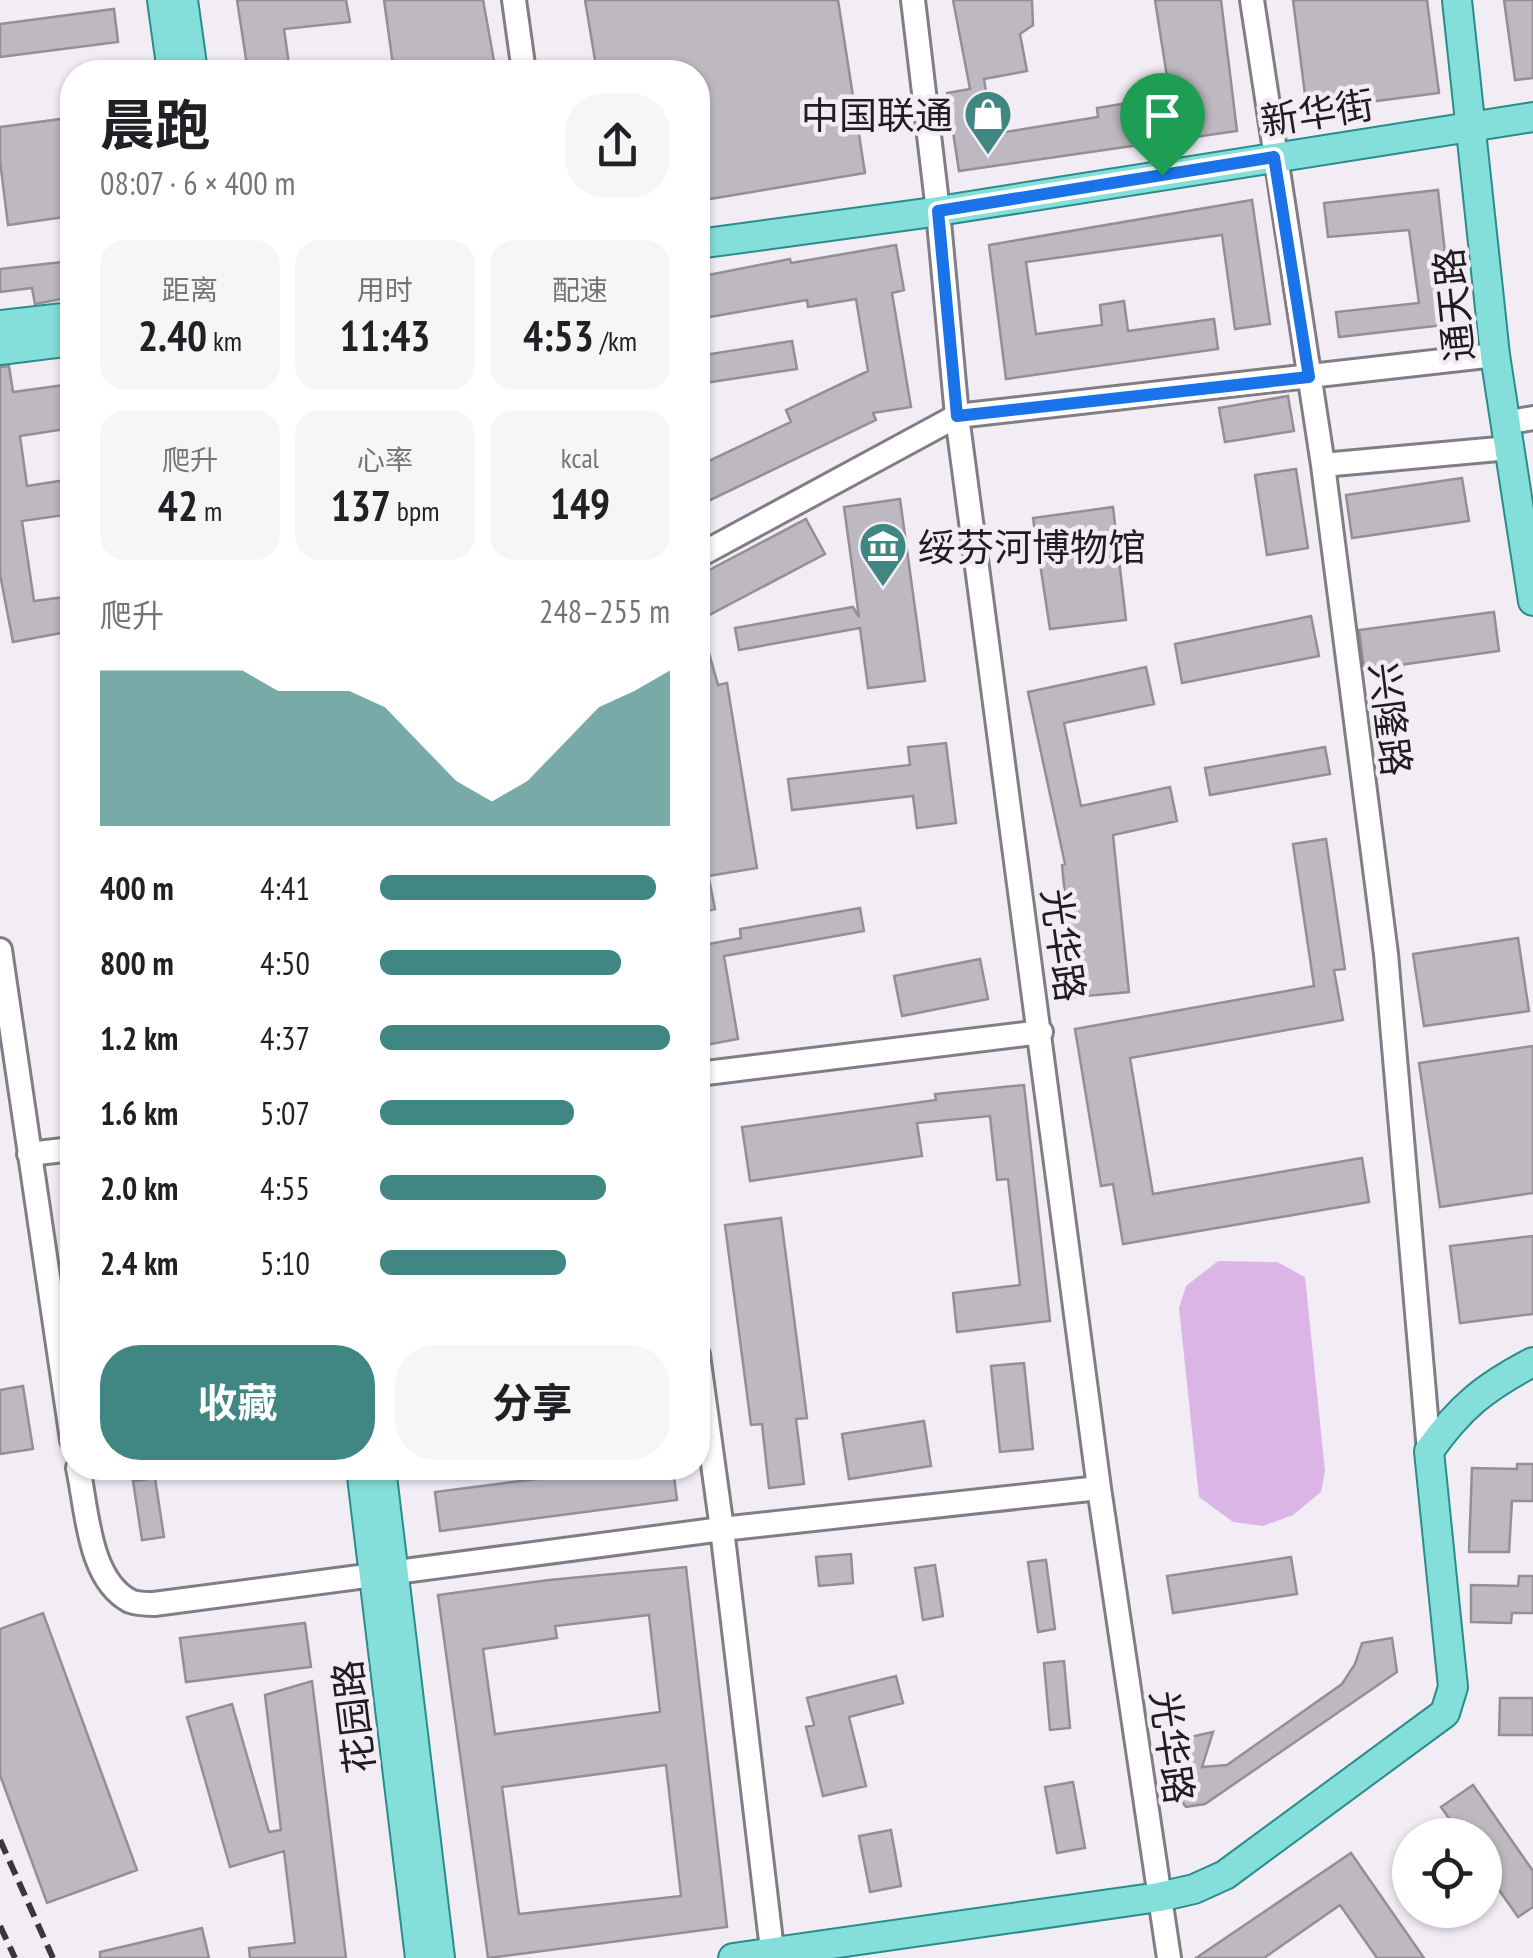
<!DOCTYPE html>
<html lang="zh">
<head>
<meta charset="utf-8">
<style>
  body { margin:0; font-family:"PT Sans Narrow","Noto Sans SC",sans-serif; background:#f6f6f6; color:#202124; height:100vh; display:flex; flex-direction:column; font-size:38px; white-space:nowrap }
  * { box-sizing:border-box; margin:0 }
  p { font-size:32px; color:#757577 }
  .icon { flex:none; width:55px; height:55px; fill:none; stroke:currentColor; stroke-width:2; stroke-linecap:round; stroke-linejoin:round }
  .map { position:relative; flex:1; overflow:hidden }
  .details { position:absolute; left:60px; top:60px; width:650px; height:1420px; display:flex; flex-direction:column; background:#fff; border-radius:40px; box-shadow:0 2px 8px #0004 }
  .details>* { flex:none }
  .fabs { position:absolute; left:1392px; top:1818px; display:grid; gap:20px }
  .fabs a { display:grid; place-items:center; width:110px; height:110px; border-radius:50%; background:#fff; box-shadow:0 2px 8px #0004; font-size:50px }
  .pin { position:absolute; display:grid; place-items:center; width:85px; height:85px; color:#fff; margin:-102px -42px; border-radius:50% 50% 50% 0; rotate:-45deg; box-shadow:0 0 10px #0007 }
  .pin .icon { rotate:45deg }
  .round { display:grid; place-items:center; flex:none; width:105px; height:105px; border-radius:40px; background:#f6f6f6 }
  .headline { display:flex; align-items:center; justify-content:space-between; height:170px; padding:0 40px }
  h1 { font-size:55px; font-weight:700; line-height:75px }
  .figures { display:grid; grid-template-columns:repeat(3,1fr); gap:15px; height:170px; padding:10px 40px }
  .figures div { display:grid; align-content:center; border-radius:25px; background:#f6f6f6; text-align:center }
  .figures b { font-size:42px; font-weight:700 }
  .figures small { font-size:28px; font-weight:400 }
  .figures p { font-size:28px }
  .chart { height:280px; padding:20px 40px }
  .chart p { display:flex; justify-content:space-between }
  .chart svg { width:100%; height:180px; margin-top:10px; fill:#408783; opacity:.7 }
  .cta { display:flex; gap:20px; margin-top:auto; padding:20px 40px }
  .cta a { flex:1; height:115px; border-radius:40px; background:#408783; color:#fff; font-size:40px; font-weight:700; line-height:115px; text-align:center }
  .cta a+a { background:#f6f6f6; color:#202124 }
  ul { padding:0 40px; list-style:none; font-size:32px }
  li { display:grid; grid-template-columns:160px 120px 1fr; align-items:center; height:75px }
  li i { height:25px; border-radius:12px; background:#408783 }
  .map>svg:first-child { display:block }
  .green { fill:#dbb5e6 }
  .building { fill:#beb9c0; stroke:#948f96; stroke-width:2.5; fill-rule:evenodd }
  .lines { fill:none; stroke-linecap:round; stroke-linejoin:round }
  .minor-casing { stroke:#827d84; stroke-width:28 }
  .major-casing { stroke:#2b8c89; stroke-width:32 }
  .minor { stroke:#fff; stroke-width:22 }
  .major { stroke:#84deda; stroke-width:28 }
  .rail { stroke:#39373a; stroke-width:6; stroke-dasharray:15 8; stroke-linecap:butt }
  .route-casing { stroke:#fff; stroke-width:20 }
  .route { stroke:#1a73e8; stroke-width:12 }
  .labels { text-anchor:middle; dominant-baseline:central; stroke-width:9; stroke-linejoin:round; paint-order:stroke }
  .street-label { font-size:38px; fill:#1f1d20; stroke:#f2edf4 }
  .poi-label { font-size:38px; fill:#1f1d20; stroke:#f2edf4; text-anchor:end }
</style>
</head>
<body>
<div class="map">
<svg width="1533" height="1958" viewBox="0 0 1533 1958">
  <rect width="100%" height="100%" fill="#f2edf4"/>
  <!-- green -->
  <path class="green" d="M1218 1261 1277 1262 1305 1277 1325 1471 1321 1492 1293 1515 1263 1526 1233 1522 1199 1497 1179 1308 1186 1286Z"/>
  <!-- building -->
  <path class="building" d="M237 0H346L350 22 284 29 290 72H248Z
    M384 0H483L496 72H394Z
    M585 0H838L865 173 698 201V72H597Z
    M953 0H1032L1033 25 1020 34 1027 71 984 79 993 134 1098 117 1097 108 1170 96 1155 0H1221L1237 131 959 171 947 93 970 89Z
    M1293 0H1427L1439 93 1307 110Z
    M1504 0H1533V78L1515 80Z
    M114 9 118 42 0 57V24Z
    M61 119 72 216 8 225 0 161V127Z
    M1438 190 1453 324 1339 337 1336 312 1419 303 1409 230 1328 237 1324 203Z
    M1252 200 1270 324 1235 329 1222 235 1026 262 1036 334 1102 325 1100 305 1124 301 1128 331 1214 319 1218 349 1006 379 989 245Z
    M896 245 904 290 892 293 911 407 873 413 876 420 698 506V466L791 422 786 410 868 371 856 299 808 307 807 300 698 319V277L790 259 791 263Z
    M72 261V297L35 304 32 288 0 292V269Z
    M792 341 797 369 698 384V356Z
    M9 366 13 392 72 384V428L20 436 27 486 72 479V514L22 521 34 601 72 596V631L13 642 0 574V367Z
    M1288 396 1294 431 1225 442 1219 408Z
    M1296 469 1308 548 1267 555 1255 475Z
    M1462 478 1469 521 1352 538 1346 495Z
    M900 499 925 681 868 688 860 628 739 650 735 628 853 607 859 617 844 507Z
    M1113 507 1126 620 1050 629 1033 518Z
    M806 519 825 554 698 621V576Z
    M1494 612 1499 651 1364 670 1359 630Z
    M1311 616 1319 656 1182 683 1175 644Z
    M702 628 718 685 727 683 757 868 708 876 698 808V629Z
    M1146 667 1154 704 1064 723 1081 806 1170 787 1177 821 1113 835 1129 992 1075 997 1062 865 1065 864 1028 692Z
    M946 743 956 823 917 828 913 796 792 810 788 779 910 765 908 747Z
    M1325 747 1330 774 1210 795 1205 768Z
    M1326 839 1345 969 1334 970 1343 1020 1130 1058 1153 1194 1362 1158 1369 1202 1123 1244 1113 1184 1101 1186 1075 1029 1314 986 1293 844Z
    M698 859H705L715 909 698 913Z
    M860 908 864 931 724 956 738 1039 700 1046 698 946 741 938 740 929Z
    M1518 938 1529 1011 1424 1026 1413 954Z
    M980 959 988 999 902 1016 894 976Z
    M1533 1046V1193L1440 1207 1419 1063Z
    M1024 1085 1050 1321 957 1332 953 1293 1020 1285 1008 1179 997 1180 990 1116 917 1123 922 1156 750 1181 742 1127 936 1100 935 1094Z
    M781 1218 807 1418 796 1419 804 1484 769 1488 762 1424 751 1425 725 1225Z
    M1533 1236V1314L1460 1323 1450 1246Z
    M1024 1363 1033 1449 1000 1452 991 1366Z
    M23 1386 33 1449 0 1454V1390Z
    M924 1421 931 1466 849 1479 842 1434Z
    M1517 1464H1533V1501H1512L1509 1552H1469L1472 1468 1517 1469Z
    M622 1468H673L677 1500 440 1531 435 1492Z
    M155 1478 164 1537 142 1540 133 1481Z
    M851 1554 853 1583 819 1586 816 1557Z
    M1291 1557 1297 1594 1173 1613 1167 1576Z
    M1046 1560 1055 1629 1038 1632 1028 1562Z
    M935 1565 943 1616 923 1620 915 1568Z
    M686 1567 727 1927 488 1958 438 1595 549 1580ZM649 1615 660 1712 495 1734 483 1649 557 1638 555 1626ZM666 1765 681 1896 519 1914 502 1787Z
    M1519 1576H1533V1613H1512L1511 1623 1471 1622V1585L1518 1586Z
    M43 1613 137 1870 47 1903 0 1775V1629Z
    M305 1623 311 1667 186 1682 180 1638Z
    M1392 1638 1397 1672 1205 1804 1186 1807 1172 1788 1170 1762 1181 1739 1213 1732 1202 1767 1227 1765 1342 1684 1355 1664 1362 1643Z
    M1064 1661 1070 1728 1050 1730 1044 1663Z
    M896 1676 903 1703 849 1717 866 1786 823 1796 806 1727 814 1725 807 1698Z
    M312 1681 346 1958H250L249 1948 295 1943 284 1851 230 1867 187 1717 232 1704 269 1832 281 1830 265 1695Z
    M1500 1698H1533V1735H1499Z
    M1073 1782 1085 1848 1057 1853 1045 1787Z
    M1473 1785 1533 1871V1907L1518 1917 1485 1870V1835H1461L1441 1807Z
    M891 1830 901 1886 870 1892 859 1836Z
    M1351 1853 1424 1958H1377L1340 1905 1264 1958H1196Z
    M202 1928 209 1958H100V1952Z"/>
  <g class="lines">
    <!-- minor casing -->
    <g class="minor-casing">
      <path id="minor" d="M514 0 524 72
        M913 0 938 211 957 416 1099 1488 1169 1958
        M1252 0 1323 465 1386 954 1429 1451
        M1505 423 1533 418
        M1323 465 1509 448
        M698 556 957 416 1495 355
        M0 950 72 1440
        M698 1074 1041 1032
        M29 1154 72 1149
        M698 1355 722 1529 773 1958
        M78 1468C87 1508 88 1579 130 1601 137 1604 147 1604 154 1604L722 1529 1099 1488"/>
    </g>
    <!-- major casing -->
    <g class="major-casing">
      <path id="major" d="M162 0 172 72
        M183 0 193 72
        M1457 0 1495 355 1533 601
        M698 244 926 213 1533 117
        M0 325 72 317
        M0 350 72 341
        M361 1468 420 1958
        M381 1468 440 1958
        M733 1958 1159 1897 1194 1889 1225 1875 1445 1713 1453 1687 1429 1451C1460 1407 1485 1387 1533 1362"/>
    </g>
    <!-- minor -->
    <use href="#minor" class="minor"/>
    <!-- major -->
    <use href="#major" class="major"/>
    <!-- rail -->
    <path class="rail" d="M0 1840 53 1958
      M0 1926 15 1958"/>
  </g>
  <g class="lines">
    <!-- route casing -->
    <g class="route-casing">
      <path id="route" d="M1274 157 1309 377 957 416 938 211Z"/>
    </g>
    <!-- route -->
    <use href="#route" class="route"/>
  </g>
  <!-- icons -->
  <defs>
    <g id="shop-pin" transform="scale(2.5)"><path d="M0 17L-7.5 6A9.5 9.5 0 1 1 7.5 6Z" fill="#408783" stroke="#f2edf4"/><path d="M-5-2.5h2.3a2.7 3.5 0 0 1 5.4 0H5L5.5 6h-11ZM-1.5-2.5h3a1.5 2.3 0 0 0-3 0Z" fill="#fff"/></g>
    <g id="museum-pin" transform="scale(2.5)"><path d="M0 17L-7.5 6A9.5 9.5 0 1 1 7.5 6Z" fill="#408783" stroke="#f2edf4"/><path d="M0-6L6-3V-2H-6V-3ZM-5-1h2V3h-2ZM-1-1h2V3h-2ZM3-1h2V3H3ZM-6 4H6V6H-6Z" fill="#fff"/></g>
  </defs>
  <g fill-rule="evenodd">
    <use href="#shop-pin" x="988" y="114"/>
    <use href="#museum-pin" x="883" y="546"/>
  </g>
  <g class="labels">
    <!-- street labels -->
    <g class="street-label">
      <text transform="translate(1317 112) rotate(-9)">新华街</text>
      <text transform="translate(1453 305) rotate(-96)">通天路</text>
      <text transform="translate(1391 719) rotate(83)">兴隆路</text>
      <text transform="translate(1064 945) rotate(82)">光华路</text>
      <text transform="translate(353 1717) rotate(-97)">花园路</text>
      <text transform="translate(1173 1747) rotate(82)">光华路</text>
    </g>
    <!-- poi labels -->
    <g class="poi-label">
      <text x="953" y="114">中国联通</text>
      <text x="918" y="546" text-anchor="start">绥芬河博物馆</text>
    </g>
  </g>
</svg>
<div class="fabs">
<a><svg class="icon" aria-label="locate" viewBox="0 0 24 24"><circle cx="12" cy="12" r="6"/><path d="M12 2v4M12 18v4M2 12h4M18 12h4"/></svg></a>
</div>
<div class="pin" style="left:1162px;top:175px;background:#1e9e55"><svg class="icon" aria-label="arrive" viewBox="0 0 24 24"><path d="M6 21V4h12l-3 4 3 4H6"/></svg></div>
<section class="details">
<div class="headline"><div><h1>晨跑</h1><p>08:07 · 6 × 400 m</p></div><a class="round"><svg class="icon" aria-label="share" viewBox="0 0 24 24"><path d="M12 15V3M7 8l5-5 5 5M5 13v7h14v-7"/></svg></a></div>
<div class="figures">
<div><p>距离</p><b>2.40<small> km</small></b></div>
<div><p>用时</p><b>11:43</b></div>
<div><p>配速</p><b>4:53<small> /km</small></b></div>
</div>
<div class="figures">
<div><p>爬升</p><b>42<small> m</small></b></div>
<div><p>心率</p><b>137<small> bpm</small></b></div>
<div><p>kcal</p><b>149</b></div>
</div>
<div class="chart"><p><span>爬升</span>248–255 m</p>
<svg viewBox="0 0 160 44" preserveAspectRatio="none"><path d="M0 44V6L10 6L20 6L30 6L40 6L50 11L60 11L70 11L80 15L90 24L100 33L110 38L120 33L130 24L140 15L150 11L160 6V44z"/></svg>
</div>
<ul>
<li><b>400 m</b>4:41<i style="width:95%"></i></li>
<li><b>800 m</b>4:50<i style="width:83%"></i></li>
<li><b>1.2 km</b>4:37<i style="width:100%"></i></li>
<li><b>1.6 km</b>5:07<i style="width:67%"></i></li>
<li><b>2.0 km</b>4:55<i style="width:78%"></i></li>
<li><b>2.4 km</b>5:10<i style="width:64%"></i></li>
</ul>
<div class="cta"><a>收藏</a><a>分享</a></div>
</section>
</div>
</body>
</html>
